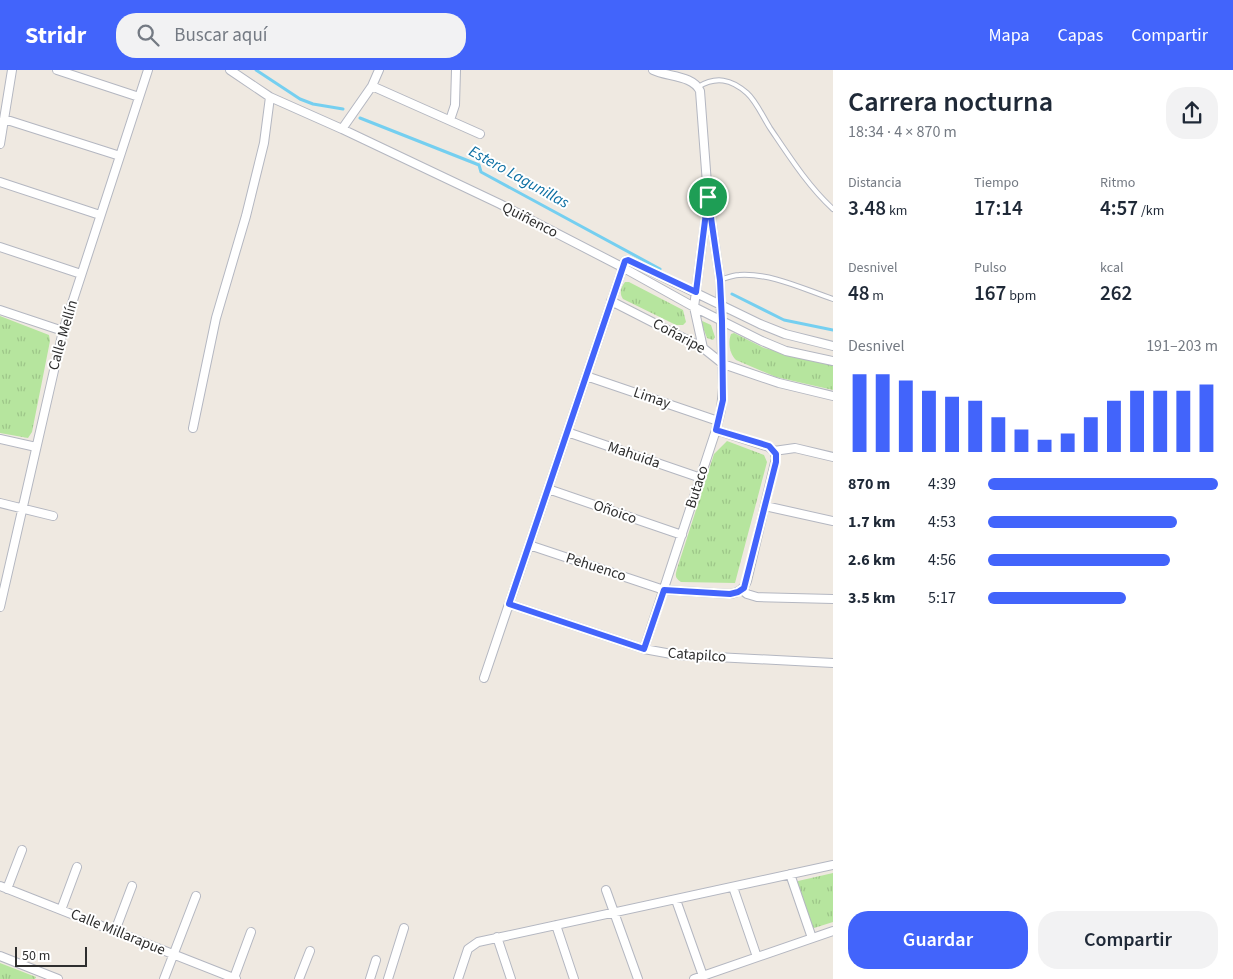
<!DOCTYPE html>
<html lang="es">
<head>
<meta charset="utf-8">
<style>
  body { margin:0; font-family:"Source Sans 3",sans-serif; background:#f2f2f3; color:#1f2937; height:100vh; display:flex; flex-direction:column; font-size:19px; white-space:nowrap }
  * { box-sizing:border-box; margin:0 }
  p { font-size:16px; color:#747a83 }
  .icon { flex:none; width:28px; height:28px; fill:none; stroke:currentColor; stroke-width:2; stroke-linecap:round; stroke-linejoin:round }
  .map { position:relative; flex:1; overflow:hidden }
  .details { display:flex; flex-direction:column; background:#fff; width:400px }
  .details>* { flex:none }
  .scale { position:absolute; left:15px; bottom:12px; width:72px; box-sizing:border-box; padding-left:5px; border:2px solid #2e2e2e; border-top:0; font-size:14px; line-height:18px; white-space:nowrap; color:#2e2e2e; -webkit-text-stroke:4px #fff; paint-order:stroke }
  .pin { position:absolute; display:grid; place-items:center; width:42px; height:42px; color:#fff; margin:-21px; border:2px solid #fff; border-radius:50%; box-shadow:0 1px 5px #0007 }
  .round { display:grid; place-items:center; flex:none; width:52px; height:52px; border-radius:20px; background:#f2f2f3 }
  .summary { display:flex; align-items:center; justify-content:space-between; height:85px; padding:0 15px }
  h1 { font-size:28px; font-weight:600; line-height:38px }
  .figures { display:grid; grid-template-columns:repeat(3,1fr); gap:8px; height:85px; padding:5px 15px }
  .figures div { display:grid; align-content:center }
  .figures b { font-size:21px; font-weight:600 }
  .figures small { font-size:14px; font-weight:400 }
  .figures p { font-size:14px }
  .chart { height:140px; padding:10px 15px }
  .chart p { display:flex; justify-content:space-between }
  .chart svg { width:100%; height:90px; margin-top:5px; stroke:#4264fb; stroke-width:6 }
  .primary-button { display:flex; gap:10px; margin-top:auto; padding:10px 15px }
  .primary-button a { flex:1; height:58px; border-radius:20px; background:#4264fb; color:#fff; font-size:20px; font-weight:600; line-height:58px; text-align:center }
  .primary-button a+a { background:#f2f2f3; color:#1f2937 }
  ul { padding:0 15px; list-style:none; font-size:16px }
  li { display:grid; grid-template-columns:80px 60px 1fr; align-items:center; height:38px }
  li i { height:12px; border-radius:6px; background:#4264fb }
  header { display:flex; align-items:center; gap:30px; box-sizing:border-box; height:70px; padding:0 25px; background:#4264fb; color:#fff }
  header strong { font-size:24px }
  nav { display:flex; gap:28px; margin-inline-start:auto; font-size:18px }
  .search { width:350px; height:45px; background:#f2f2f3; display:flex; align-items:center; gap:12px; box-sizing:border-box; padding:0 18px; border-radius:20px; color:#747a83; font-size:19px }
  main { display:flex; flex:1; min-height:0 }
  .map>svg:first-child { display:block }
  .park { fill:url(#park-tufts) }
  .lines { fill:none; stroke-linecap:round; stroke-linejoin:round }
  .stream { stroke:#75cff0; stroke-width:3 }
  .service-casing { stroke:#b4b7c1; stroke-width:6 }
  .minor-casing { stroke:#b4b7c1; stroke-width:10 }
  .service { stroke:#fff; stroke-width:4 }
  .minor { stroke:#fff; stroke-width:8 }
  .route-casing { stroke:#fff; stroke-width:10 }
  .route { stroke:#4264fb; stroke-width:6 }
  .labels { text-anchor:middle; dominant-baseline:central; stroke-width:4; stroke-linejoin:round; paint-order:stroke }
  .street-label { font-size:15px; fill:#2e2e2e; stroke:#fff }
  .water-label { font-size:16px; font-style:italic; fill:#0d6fa3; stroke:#fff }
</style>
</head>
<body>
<header>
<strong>Stridr</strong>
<div class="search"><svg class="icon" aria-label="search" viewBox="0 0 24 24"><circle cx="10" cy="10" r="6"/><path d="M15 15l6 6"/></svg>Buscar aquí</div>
<nav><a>Mapa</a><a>Capas</a><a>Compartir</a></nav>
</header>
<main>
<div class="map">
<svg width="833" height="909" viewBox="0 0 833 909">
  <defs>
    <pattern id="park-tufts" width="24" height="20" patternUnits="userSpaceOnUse" patternTransform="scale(1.25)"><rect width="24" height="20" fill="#b6e59e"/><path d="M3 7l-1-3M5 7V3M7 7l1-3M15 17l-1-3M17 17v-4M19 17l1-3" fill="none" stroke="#9dc588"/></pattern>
  </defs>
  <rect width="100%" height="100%" fill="#efe9e1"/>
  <!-- park -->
  <path class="park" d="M625 212H629L683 240 686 252 683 255H676L623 229C619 223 621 217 625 212Z
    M0 246 49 265 50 271 32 362 28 368 0 363Z
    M700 250 711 255 715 267 713 270 707 268Z
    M734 263 764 278 833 295V320L776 307 736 290C729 283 728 272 731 264Z
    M727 371 764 385 767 392 735 513 681 512C675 508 675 506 677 499L714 384Z
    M833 803V852L814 858 811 856 797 814 798 811Z
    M0 893 36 907 35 909H0Z"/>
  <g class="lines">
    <!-- stream -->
    <path class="stream" d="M256 0 300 29 313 34 343 39
      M360 48 479 95 481 102 660 199
      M732 224 784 250 833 260"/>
    <!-- service casing -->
    <g class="service-casing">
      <path id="service" d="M698 17C716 6 731 9 747 23 756 31 763 47 770 58 789 86 808 116 833 139
        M720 210C726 208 733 205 739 205 772 203 803 219 833 229"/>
    </g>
    <!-- minor casing -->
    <g class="minor-casing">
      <path id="minor" d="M57 0 139 27
        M230 0 270 27 342 59 500 134 622 197 694 237 762 271 786 281 833 291
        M372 16 480 64
        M4 49 120 86
        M450 50 455 35 456 0
        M342 59 372 16 379 0
        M0 74 12 0
        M0 112 100 145
        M0 177 81 204
        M611 231 703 278 723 294 779 313 833 326
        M0 240 63 261
        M703 278 694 237 707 136
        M586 306 718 351
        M193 358 216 248 246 146 264 73 270 27
        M567 362 701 408
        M0 369 36 377
        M774 381 795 378 833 387
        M548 419 682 465
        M0 433 53 446
        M765 436 833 451
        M529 475 664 520 730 524C739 523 744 519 747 511L776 388 774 381 769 377 716 360
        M742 520 747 524 757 527 833 529
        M509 534 644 579 677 585 833 593
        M0 537 63 261 148 0
        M644 579 716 360 721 340 723 318 720 210 708 127 700 21C693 5 667 7 653 0
        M484 608 625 191 628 190 760 254 785 264 833 276
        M790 804 812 868
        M0 816 236 909
        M733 817 757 887
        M7 819 22 780
        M606 820 638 909
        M676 830 703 906
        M61 840 77 797
        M556 855 574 909
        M115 861 132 816
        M497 867 511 909
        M0 886 58 909
        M234 908 251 862
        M164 909 196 826
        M299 909 310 881
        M370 909 376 890
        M388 909 404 858
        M458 909 468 879 478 872 833 795
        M694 909 833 861"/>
    </g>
    <!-- service -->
    <use href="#service" class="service"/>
    <!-- minor -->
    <use href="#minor" class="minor"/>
  </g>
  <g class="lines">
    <!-- route casing -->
    <g class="route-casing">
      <path id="route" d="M708 127 720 210 722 251 723 330 716 360 769 376 776 384V392L744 518 738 522 730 524 664 520 644 579 509 534 625 191 628 190 696 222Z"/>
    </g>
    <!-- route -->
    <use href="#route" class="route"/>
  </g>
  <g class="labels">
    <!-- street labels -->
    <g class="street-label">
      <text transform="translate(530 150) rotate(27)">Quiñenco</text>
      <text transform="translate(63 265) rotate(-74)">Calle Mellín</text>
      <text transform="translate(679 266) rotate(28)">Coñaripe</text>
      <text transform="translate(652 328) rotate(19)">Limay</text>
      <text transform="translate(634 385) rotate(19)">Mahuida</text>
      <text transform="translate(697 417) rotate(-72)">Butaco</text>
      <text transform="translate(615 442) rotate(19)">Oñoico</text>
      <text transform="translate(596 497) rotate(18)">Pehuenco</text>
      <text transform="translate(697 585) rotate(4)">Catapilco</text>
      <text transform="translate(118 862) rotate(22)">Calle Millarapue</text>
    </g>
    <!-- water labels -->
    <g class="water-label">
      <text transform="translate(519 107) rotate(29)">Estero Lagunillas</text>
    </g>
  </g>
</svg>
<div class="scale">50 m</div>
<div class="pin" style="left:708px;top:127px;background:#1e9e55"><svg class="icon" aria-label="arrive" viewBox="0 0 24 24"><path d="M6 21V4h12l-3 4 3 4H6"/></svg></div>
</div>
<section class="details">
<div class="summary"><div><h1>Carrera nocturna</h1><p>18:34 · 4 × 870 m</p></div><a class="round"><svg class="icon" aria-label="share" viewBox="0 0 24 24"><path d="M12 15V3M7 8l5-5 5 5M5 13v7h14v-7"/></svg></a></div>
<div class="figures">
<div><p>Distancia</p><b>3.48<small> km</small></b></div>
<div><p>Tiempo</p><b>17:14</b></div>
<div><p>Ritmo</p><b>4:57<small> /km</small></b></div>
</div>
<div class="figures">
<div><p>Desnivel</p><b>48<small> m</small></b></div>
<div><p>Pulso</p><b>167<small> bpm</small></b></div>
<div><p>kcal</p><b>262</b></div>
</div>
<div class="chart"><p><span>Desnivel</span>191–203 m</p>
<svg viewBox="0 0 160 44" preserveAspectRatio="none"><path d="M5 44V6M15 44V6M25 44V9M35 44V14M45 44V17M55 44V19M65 44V27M75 44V33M85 44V38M95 44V35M105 44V27M115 44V19M125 44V14M135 44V14M145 44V14M155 44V11"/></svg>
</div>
<ul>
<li><b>870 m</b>4:39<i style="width:100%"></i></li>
<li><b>1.7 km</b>4:53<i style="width:82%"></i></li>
<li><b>2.6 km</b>4:56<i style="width:79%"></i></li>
<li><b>3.5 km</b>5:17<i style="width:60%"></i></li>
</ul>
<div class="primary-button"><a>Guardar</a><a>Compartir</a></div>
</section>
</main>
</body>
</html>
